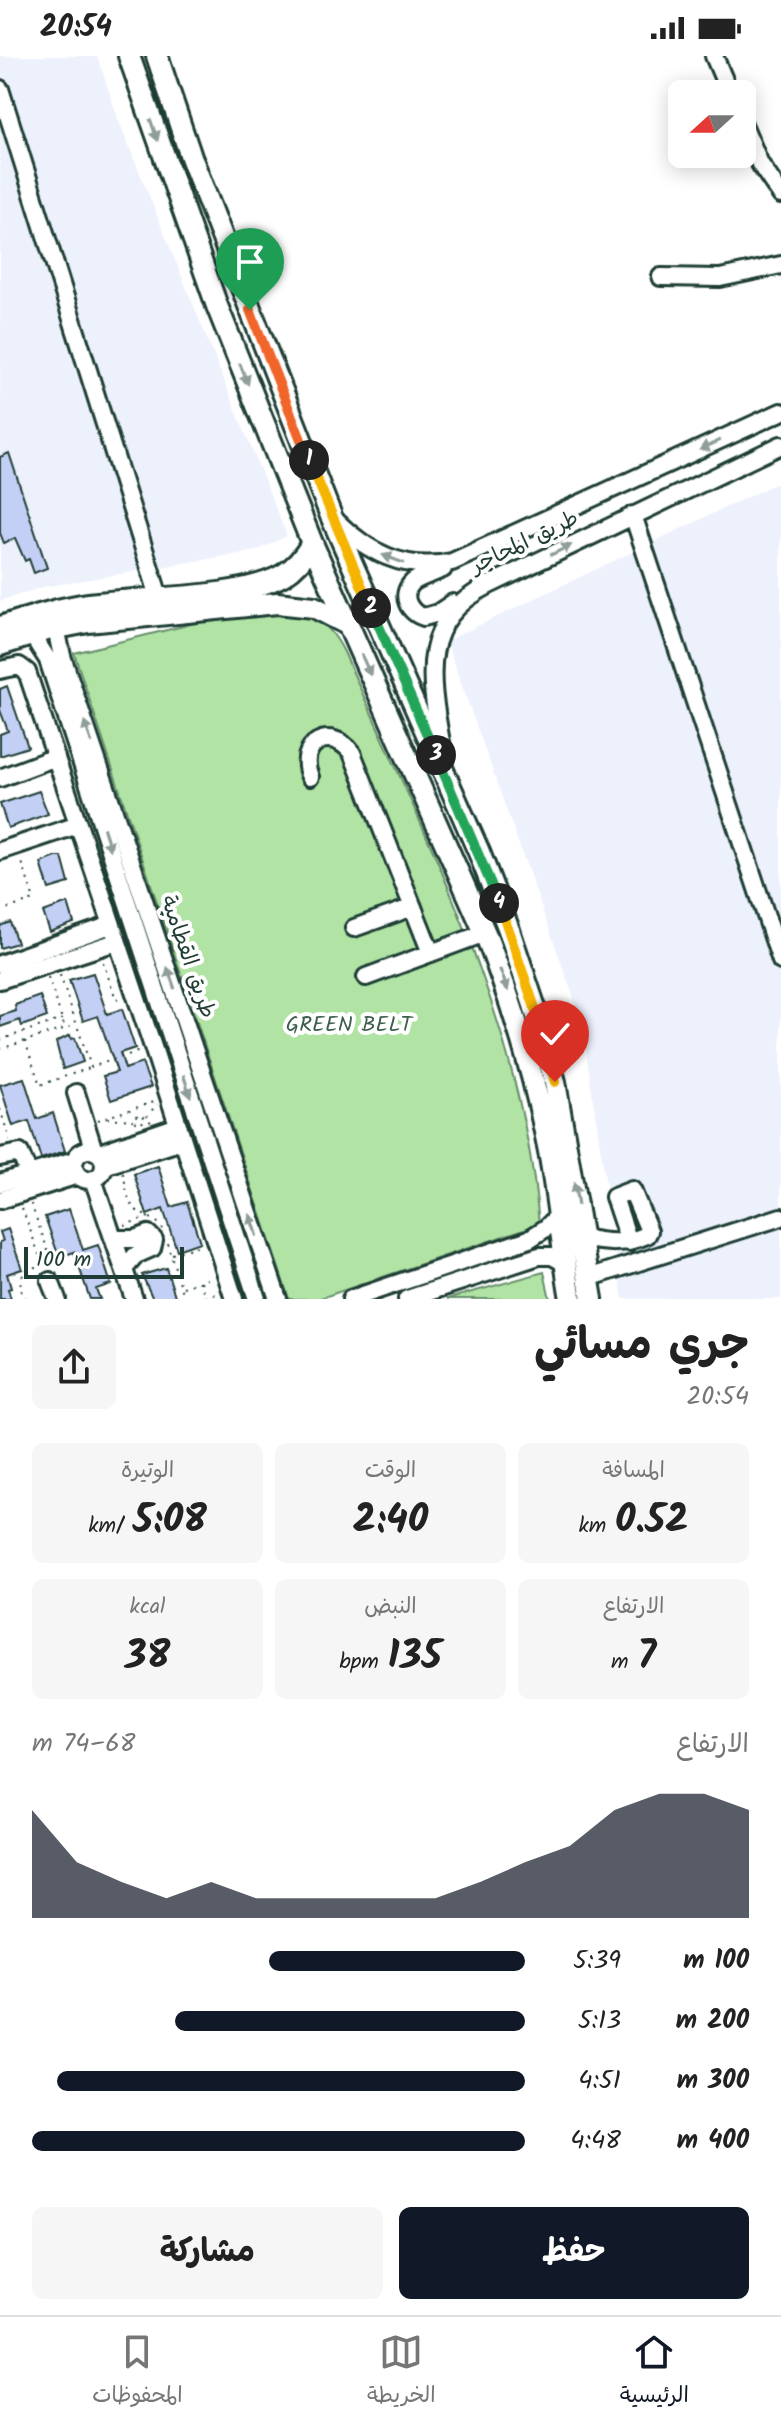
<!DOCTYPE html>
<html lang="ar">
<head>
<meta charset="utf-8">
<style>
  body { margin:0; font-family:Kalam,"Playpen Sans Arabic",sans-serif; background:#f6f6f6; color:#222; direction:rtl; height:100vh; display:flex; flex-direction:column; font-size:30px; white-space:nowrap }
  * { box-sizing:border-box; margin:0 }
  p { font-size:26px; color:#767676 }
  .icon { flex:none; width:44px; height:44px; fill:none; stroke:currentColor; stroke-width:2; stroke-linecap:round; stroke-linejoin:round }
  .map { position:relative; height:1243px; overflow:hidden; direction:ltr }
  .details { display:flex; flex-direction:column; background:#fff; flex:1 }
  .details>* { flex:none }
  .needle { width:52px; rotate:249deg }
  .tools { position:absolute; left:668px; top:24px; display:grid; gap:16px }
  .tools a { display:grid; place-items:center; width:88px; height:88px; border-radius:12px; background:#fff; box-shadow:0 4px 20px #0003; font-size:40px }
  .scale { position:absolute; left:24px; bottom:20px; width:160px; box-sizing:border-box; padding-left:8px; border:4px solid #1f3d34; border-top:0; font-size:22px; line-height:28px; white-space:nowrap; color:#1f3d34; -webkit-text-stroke:6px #fff; paint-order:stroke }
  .pin { position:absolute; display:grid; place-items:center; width:68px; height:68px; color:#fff; margin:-82px -34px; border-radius:50% 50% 50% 0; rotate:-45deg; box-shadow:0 0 8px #0007 }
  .pin .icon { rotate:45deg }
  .km { position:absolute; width:40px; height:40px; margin:-20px; border-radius:50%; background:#222; color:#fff; font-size:22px; line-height:40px; text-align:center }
  .round { display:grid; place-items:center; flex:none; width:84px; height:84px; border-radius:12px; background:#f6f6f6 }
  .head { display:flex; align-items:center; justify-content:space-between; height:136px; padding:0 32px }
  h1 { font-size:44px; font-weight:700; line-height:60px }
  .stats { display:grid; grid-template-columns:repeat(3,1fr); gap:12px; height:136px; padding:8px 32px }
  .stats div { display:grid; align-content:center; border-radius:12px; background:#f6f6f6; text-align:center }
  .stats b { font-size:40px; font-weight:700 }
  .stats small { font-size:22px; font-weight:400 }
  .stats p { font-size:22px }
  .chart { height:224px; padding:16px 32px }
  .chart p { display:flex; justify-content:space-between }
  .chart svg { width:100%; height:144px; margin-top:8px; fill:#111827; opacity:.7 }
  .cta { display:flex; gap:16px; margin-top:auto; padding:16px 32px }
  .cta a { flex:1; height:92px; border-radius:12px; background:#111827; color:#fff; font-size:32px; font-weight:700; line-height:92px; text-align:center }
  .cta a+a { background:#f6f6f6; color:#222 }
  ul { padding:0 32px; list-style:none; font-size:26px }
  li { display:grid; grid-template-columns:128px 96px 1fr; align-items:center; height:60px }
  li i { height:20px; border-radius:10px; background:#111827 }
  .status { display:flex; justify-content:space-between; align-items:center; height:56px; padding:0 40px; background:#fff; direction:ltr }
  .status svg { height:22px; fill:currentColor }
  .menu { display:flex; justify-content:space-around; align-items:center; height:112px; border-top:2px solid #e0e0e0; background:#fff; font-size:22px; color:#767676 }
  .menu a { display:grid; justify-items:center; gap:4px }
  .menu .selected { color:#111827 }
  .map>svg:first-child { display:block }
  .built { fill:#edf1fc }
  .green { fill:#b0e3a4; stroke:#68906c; stroke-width:2 }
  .building { fill:#c4cff6; stroke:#1f3d34; stroke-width:2 }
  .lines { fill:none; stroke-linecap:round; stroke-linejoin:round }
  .minor-casing { stroke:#1f3d34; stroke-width:22 }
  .major-casing { stroke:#1f3d34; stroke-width:26 }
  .path { stroke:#1f3d34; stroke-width:2; stroke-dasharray:2 6; stroke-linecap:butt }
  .minor { stroke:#fff; stroke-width:16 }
  .major { stroke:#fff; stroke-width:20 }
  .oneway { fill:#8f9e9a }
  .split-1-casing { stroke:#fff; stroke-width:16 }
  .split-2-casing { stroke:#fff; stroke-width:16 }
  .split-3-casing { stroke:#fff; stroke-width:16 }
  .split-4-casing { stroke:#fff; stroke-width:16 }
  .split-5-casing { stroke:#fff; stroke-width:16 }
  .split-1 { stroke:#f0652b; stroke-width:10 }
  .split-2 { stroke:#f5b400; stroke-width:10 }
  .split-3 { stroke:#22a559; stroke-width:10 }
  .split-4 { stroke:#22a559; stroke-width:10 }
  .split-5 { stroke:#f5b400; stroke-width:10 }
  .labels { text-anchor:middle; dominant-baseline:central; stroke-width:8; stroke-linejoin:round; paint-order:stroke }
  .street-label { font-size:22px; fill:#1f3d34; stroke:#fff }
  .park-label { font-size:22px; fill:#3c5e4a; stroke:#fff }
</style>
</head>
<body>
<div class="status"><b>20:54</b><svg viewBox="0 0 49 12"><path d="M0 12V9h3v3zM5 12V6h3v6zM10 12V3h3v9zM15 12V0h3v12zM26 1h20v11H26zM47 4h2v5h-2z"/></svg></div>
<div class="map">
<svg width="781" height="1243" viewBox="0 0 781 1243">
  <rect width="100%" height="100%" fill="#fff"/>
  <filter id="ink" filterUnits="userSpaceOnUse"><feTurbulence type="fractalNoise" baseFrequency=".0125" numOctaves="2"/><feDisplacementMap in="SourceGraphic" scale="16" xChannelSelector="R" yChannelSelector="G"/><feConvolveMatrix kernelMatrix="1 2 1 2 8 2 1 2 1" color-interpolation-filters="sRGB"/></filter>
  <g filter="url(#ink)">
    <!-- built -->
    <path class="built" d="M0 0H97L120 68 287 480 256 495 43 531 0 545Z
      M781 425V1243H623L581 962 446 585Z"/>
    <!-- green -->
    <path class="green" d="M260 551C303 554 324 556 344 596 425 780 522 964 539 1168L318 1243H289L74 597Z
      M544 1216 550 1243H447Z"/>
    <!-- building -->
    <path class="building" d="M9 397 47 512 34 517 29 503 25 505 15 482 4 487 0 477V401Z
      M7 630 28 691 0 700V678L8 675 0 654V633Z
      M39 735 48 758 8 772 0 748Z
      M56 801H62L69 827 49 833 41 807Z
      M68 847 74 867 50 876 43 856Z
      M10 866 17 887 0 892V870Z
      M93 917 107 958 122 953 135 992 120 997 125 1013 142 1007 151 1031 111 1044 103 1020 117 1016 103 974 98 960 83 965 69 924Z
      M40 940 47 961 22 970 20 964 0 971V960L16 955 15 949Z
      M70 979 71 983 75 982 83 1006 63 1013 56 986Z
      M24 1022 37 1063 53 1057 65 1095 41 1103 29 1065 13 1070 0 1029Z
      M158 1110 171 1151 187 1146 200 1186 177 1194 163 1153 147 1159 134 1118Z
      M69 1153 83 1194 98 1189 111 1228 96 1233 100 1243H90L74 1196 59 1201 45 1161Z
      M8 1173 22 1213 7 1218 11 1232 8 1233 11 1243H0V1186L3 1185 0 1176Z
      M166 1212 176 1243H153L142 1219Z"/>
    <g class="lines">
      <!-- minor casing -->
      <g class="minor-casing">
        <path id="minor" d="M714 0 730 38
          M0 33 159 541
          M742 66 760 108 781 139
          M661 221 720 222 781 209
          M633 459 781 905
          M334 463C367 496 404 516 452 506L781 356
          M443 513C434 517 421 520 413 526 399 539 409 557 424 561L438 557 453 547
          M56 572 62 600 278 1243
          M32 579 48 604 257 1243
          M0 614 19 610 27 616 153 991 234 1243
          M444 704C433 634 411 568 489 529L781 389
          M310 721C296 688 330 668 352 697L431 897
          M0 722 56 701
          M0 795 78 769
          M354 872 413 851
          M0 908 111 869
          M366 921 485 877
          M0 924 116 886
          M76 1037 94 1095
          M74 1109a15 15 0 1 1 30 0a15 15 0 1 1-30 0Z
          M99 1097 178 1070
          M0 1101 20 1097 29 1118
          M104 1110 182 1085
          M93 1123 134 1243
          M0 1127 75 1104
          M0 1144 78 1119
          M583 1182C607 1187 624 1189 647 1179L649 1175 632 1134 614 1141 629 1186
          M114 1183H135L148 1178 154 1184 152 1192 136 1199 124 1213
          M588 1222 781 1161
          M50 1225 57 1243
          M351 1243 529 1183 546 1172 560 1158
          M407 1243 539 1200H552L565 1207"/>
      </g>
      <!-- major casing -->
      <g class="major-casing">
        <path id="major" d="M129 0 217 250 312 487 485 877C512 947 534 1017 548 1090 558 1141 562 1192 571 1243
          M157 0 191 101 331 460 479 796 509 874 534 949 555 1026 592 1243
          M0 571C29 562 59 552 89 548 143 541 239 544 283 519 296 511 305 500 312 487
          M0 589 47 574 88 566 277 547 314 551 347 568"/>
      </g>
      <!-- path -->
      <path class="path" d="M0 855 34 844 21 803
        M103 906 116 943 122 941
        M60 919 91 1011 140 995
        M48 921 65 972
        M0 984 62 963
        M25 985 40 1029 90 1012
        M0 993 76 969
        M0 1053 10 1084
        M108 1062 133 1064
        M98 1064 157 1045
        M151 1066 140 1058 134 1062 136 1066 141 1068 157 1048
        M123 1117C126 1128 127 1147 136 1154 147 1162 156 1162 163 1173
        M31 1148 50 1200 48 1210
        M22 1152 43 1209 47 1208
        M124 1169 149 1161
        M167 1187 185 1243
        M172 1198 201 1189
        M201 1225 206 1242
        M183 1231 211 1222
        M206 1242 216 1238
        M26 1243C18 1234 19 1224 26 1214L41 1209"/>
      <!-- minor -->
      <use href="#minor" class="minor"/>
      <!-- major -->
      <use href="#major" class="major"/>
    </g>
    <!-- one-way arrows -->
    <defs><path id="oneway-solid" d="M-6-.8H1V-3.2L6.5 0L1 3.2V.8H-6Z" transform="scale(2)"/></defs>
    <g class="oneway">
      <use href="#oneway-solid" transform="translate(154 74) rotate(71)"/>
      <use href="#oneway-solid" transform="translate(244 318) rotate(68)"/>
      <use href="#oneway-solid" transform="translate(710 389) rotate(155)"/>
      <use href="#oneway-solid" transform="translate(561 494) rotate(-26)"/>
      <use href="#oneway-solid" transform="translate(393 503) rotate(-159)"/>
      <use href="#oneway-solid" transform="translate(366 609) rotate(66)"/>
      <use href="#oneway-solid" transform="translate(88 676) rotate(-109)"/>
      <use href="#oneway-solid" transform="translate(107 783) rotate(72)"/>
      <use href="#oneway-solid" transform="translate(171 922) rotate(-109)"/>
      <use href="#oneway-solid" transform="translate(504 924) rotate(69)"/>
      <use href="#oneway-solid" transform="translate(187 1030) rotate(72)"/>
      <use href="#oneway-solid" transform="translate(576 1138) rotate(-99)"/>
      <use href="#oneway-solid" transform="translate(253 1169) rotate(-108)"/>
    </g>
  </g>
  <g class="lines" filter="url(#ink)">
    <!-- split-1 casing -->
    <g class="split-1-casing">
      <path id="split-1" d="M250 254 309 404"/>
    </g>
    <!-- split-2 casing -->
    <g class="split-2-casing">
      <path id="split-2" d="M309 404 371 552"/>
    </g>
    <!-- split-3 casing -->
    <g class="split-3-casing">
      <path id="split-3" d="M371 552 436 699"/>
    </g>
    <!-- split-4 casing -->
    <g class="split-4-casing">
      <path id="split-4" d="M436 699 499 847"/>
    </g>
    <!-- split-5 casing -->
    <g class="split-5-casing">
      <path id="split-5" d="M499 847 534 949 555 1026"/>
    </g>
    <!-- split-1 -->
    <use href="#split-1" class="split-1"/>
    <!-- split-2 -->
    <use href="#split-2" class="split-2"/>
    <!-- split-3 -->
    <use href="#split-3" class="split-3"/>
    <!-- split-4 -->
    <use href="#split-4" class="split-4"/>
    <!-- split-5 -->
    <use href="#split-5" class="split-5"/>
  </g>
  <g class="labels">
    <!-- street labels -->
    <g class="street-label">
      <text transform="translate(525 487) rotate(-26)">طريق المحاجر</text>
      <text transform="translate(187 901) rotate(71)">طريق القطامية</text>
    </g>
    <!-- park labels -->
    <g class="park-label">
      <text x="349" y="969">GREEN BELT</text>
    </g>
  </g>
</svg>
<div class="tools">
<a><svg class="needle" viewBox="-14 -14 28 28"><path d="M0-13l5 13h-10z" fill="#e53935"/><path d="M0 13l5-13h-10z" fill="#767676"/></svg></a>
</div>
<div class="scale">100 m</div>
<div class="pin" style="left:250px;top:254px;background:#1e9e55"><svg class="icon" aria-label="arrive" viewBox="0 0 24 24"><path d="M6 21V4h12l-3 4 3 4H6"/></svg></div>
<div class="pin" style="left:555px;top:1026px;background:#d93025"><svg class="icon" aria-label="check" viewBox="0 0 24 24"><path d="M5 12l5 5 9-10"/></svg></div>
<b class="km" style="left:309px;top:404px">1</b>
<b class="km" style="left:371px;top:552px">2</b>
<b class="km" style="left:436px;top:699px">3</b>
<b class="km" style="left:499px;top:847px">4</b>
</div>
<section class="details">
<div class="head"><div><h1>جري مسائي</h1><p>20:54</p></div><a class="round"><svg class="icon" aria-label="share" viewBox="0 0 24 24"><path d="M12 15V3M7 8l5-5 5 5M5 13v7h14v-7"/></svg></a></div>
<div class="stats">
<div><p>المسافة</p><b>0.52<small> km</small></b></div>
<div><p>الوقت</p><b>2:40</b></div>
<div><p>الوتيرة</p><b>5:08<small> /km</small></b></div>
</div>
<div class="stats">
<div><p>الارتفاع</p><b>7<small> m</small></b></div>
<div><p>النبض</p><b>135<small> bpm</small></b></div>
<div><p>kcal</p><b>38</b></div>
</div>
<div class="chart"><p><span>الارتفاع</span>68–74 m</p>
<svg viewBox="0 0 160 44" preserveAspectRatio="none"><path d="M0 44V11L10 27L20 33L30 38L40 33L50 38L60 38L70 38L80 38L90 38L100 33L110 27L120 22L130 11L140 6L150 6L160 11V44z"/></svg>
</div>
<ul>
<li><b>100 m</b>5:39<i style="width:52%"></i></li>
<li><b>200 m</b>5:13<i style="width:71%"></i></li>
<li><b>300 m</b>4:51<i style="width:95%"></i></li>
<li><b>400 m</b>4:48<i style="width:100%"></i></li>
</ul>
<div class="cta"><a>حفظ</a><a>مشاركة</a></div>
</section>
<nav class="menu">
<a class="selected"><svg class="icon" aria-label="home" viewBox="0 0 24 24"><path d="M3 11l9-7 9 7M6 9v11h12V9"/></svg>الرئيسية</a>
<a><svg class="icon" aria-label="map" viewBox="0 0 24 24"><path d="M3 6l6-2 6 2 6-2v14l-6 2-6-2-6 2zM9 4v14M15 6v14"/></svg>الخريطة</a>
<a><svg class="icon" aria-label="saved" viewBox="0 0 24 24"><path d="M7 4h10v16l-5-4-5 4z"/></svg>المحفوظات</a>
</nav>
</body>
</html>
